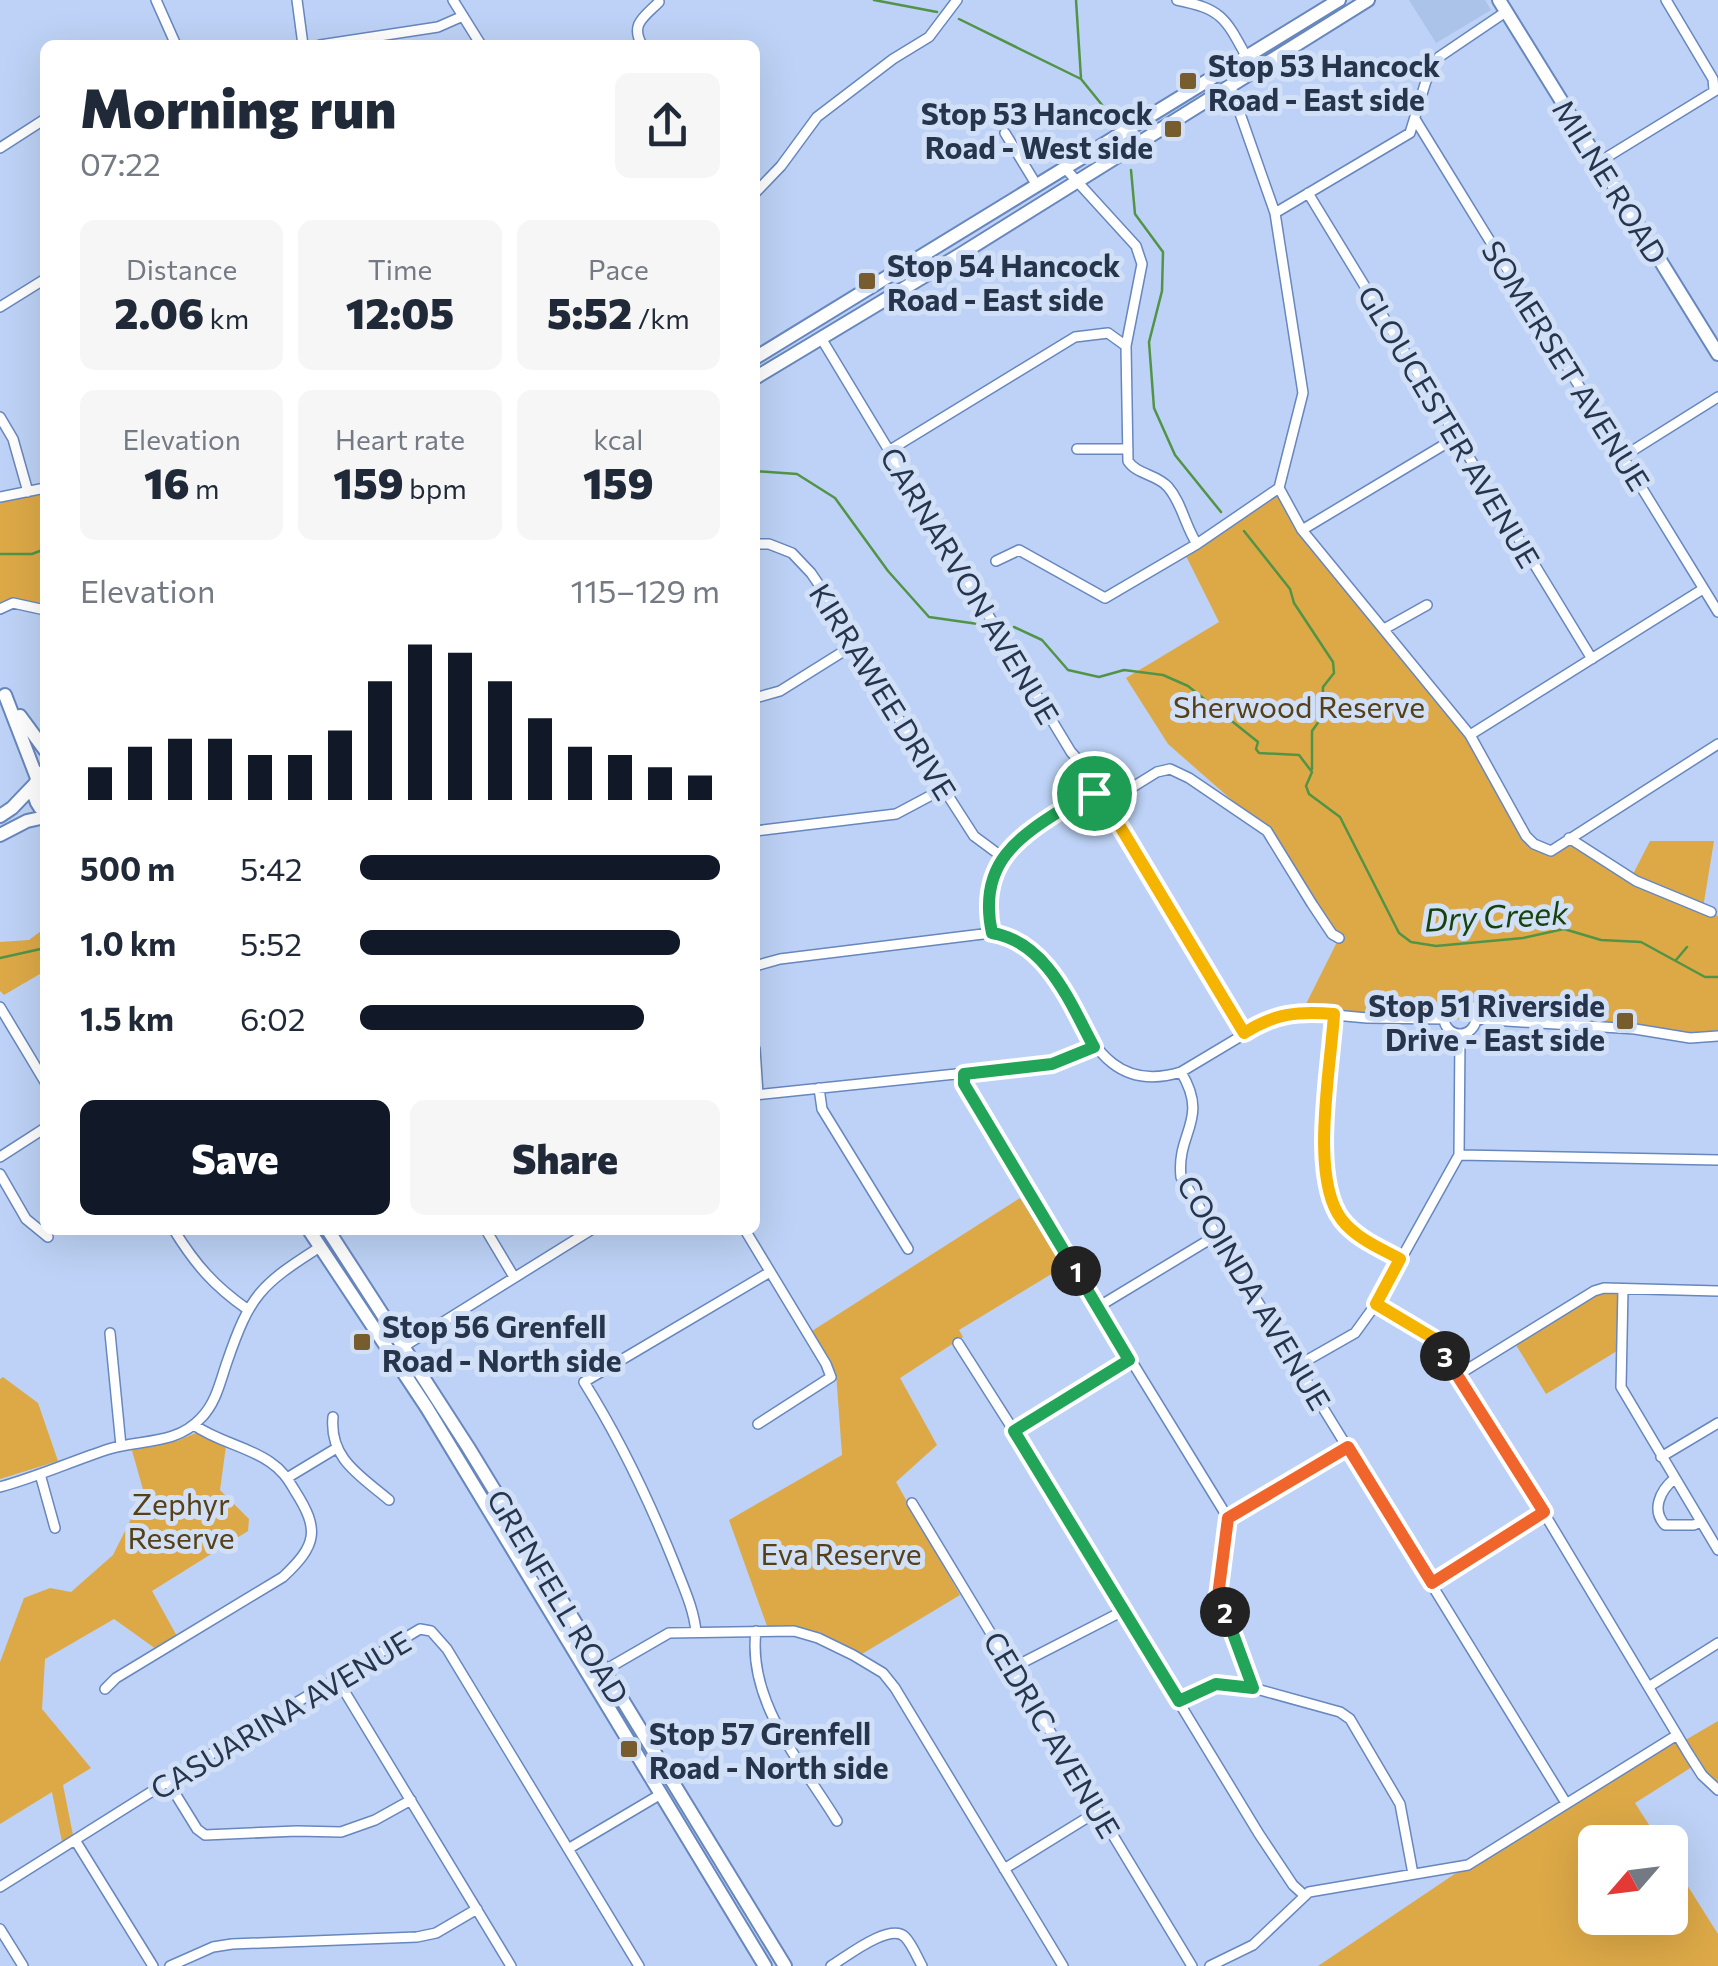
<!DOCTYPE html>
<html lang="en">
<head>
<meta charset="utf-8">
<style>
  body { margin:0; font-family:Commissioner,sans-serif; background:#f6f6f7; color:#1f2937; height:100vh; display:flex; flex-direction:column; font-size:38px; white-space:nowrap }
  * { box-sizing:border-box; margin:0 }
  p { font-size:32px; color:#747a83 }
  .icon { flex:none; width:55px; height:55px; fill:none; stroke:currentColor; stroke-width:2; stroke-linecap:round; stroke-linejoin:round }
  .map { position:relative; flex:1; overflow:hidden }
  .sheet { position:absolute; left:40px; top:40px; width:720px; height:1195px; display:flex; flex-direction:column; background:#fff; border-radius:15px; box-shadow:0 10px 40px #0002 }
  .sheet>* { flex:none }
  .needle { width:65px; rotate:242deg }
  .controls { position:absolute; left:1578px; top:1825px; display:grid; gap:20px }
  .controls a { display:grid; place-items:center; width:110px; height:110px; border-radius:15px; background:#fff; box-shadow:0 10px 40px #0002; font-size:50px }
  .pin { position:absolute; display:grid; place-items:center; width:85px; height:85px; color:#fff; margin:-42px; border:5px solid #fff; border-radius:50%; box-shadow:0 2px 10px #0007 }
  .km { position:absolute; width:50px; height:50px; margin:-25px; border-radius:50%; background:#222; color:#fff; font-size:28px; line-height:50px; text-align:center }
  .round { display:grid; place-items:center; flex:none; width:105px; height:105px; border-radius:15px; background:#f6f6f7 }
  .headline { display:flex; align-items:center; justify-content:space-between; height:170px; padding:0 40px }
  h1 { font-size:55px; font-weight:800; line-height:75px }
  .metrics { display:grid; grid-template-columns:repeat(3,1fr); gap:15px; height:170px; padding:10px 40px }
  .metrics div { display:grid; align-content:center; border-radius:15px; background:#f6f6f7; text-align:center }
  .metrics b { font-size:42px; font-weight:800 }
  .metrics small { font-size:28px; font-weight:400 }
  .metrics p { font-size:28px }
  .chart { height:280px; padding:20px 40px }
  .chart p { display:flex; justify-content:space-between }
  .chart svg { width:100%; height:180px; margin-top:10px; stroke:#111827; stroke-width:6 }
  .primary-button { display:flex; gap:20px; margin-top:auto; padding:20px 40px }
  .primary-button a { flex:1; height:115px; border-radius:15px; background:#111827; color:#fff; font-size:40px; font-weight:800; line-height:115px; text-align:center }
  .primary-button a+a { background:#f6f6f7; color:#1f2937 }
  ul { padding:0 40px; list-style:none; font-size:32px }
  li { display:grid; grid-template-columns:160px 120px 1fr; align-items:center; height:75px }
  li i { height:25px; border-radius:12px; background:#111827 }
  .map>svg:first-child { display:block }
  .built { fill:#acc3e9 }
  .green { fill:#dda947 }
  .lines { fill:none; stroke-linecap:round; stroke-linejoin:round }
  .stream { stroke:#529446; stroke-width:2.5 }
  .minor-casing { stroke:#6787be; stroke-width:12 }
  .secondary-casing { stroke:#6787be; stroke-width:16 }
  .minor { stroke:#fff; stroke-width:9 }
  .secondary { stroke:#fff; stroke-width:12 }
  .split-1-casing { stroke:#fff; stroke-width:20 }
  .split-2-casing { stroke:#fff; stroke-width:20 }
  .split-3-casing { stroke:#fff; stroke-width:20 }
  .split-4-casing { stroke:#fff; stroke-width:20 }
  .split-1 { stroke:#22a559; stroke-width:12 }
  .split-2 { stroke:#22a559; stroke-width:12 }
  .split-3 { stroke:#f0652b; stroke-width:12 }
  .split-4 { stroke:#f5b400; stroke-width:12 }
  .poi-dot { fill:#775d2e; stroke:#d1dff7; stroke-width:4 }
  .labels { text-anchor:middle; dominant-baseline:central; stroke-width:10; stroke-linejoin:round; paint-order:stroke }
  .poi-label { font-size:30px; font-weight:bold; fill:#27354c; stroke:#d1dff7; text-anchor:start }
  .street-label { font-size:30px; fill:#27354c; stroke:#d1dff7 }
  .park-label { font-size:30px; fill:#554017; stroke:#d1dff7 }
  .water-label { font-size:32px; font-style:italic; fill:#16430d; stroke:#d1dff7 }
</style>
</head>
<body>
<div class="map">
<svg width="1718" height="1966" viewBox="0 0 1718 1966">
  <rect width="100%" height="100%" fill="#bdd2f6"/>
  <!-- built -->
  <path class="built" d="M1409 0H1485L1491 10 1436 43Z"/>
  <!-- green -->
  <path class="green" d="M1279 488 1303 530 1470 735 1526 836 1551 851 1576 841 1631 878 1650 841H1714L1703 908 1718 916V1037L1602 1026 1302 1012 1339 938 1267 831 1168 744 1126 678 1219 622 1184 552Z
    M45 493V605L13 598 0 604V501Z
    M45 928V971L4 995 0 991V942L29 940Z
    M1020 1198 1063 1267 959 1330 963 1337 900 1378 937 1445 896 1482 960 1595 862 1654C829 1637 804 1626 767 1626L729 1520 842 1455 836 1373 812 1331Z
    M1605 1292 1617 1294V1351L1546 1394 1516 1345 1593 1295Z
    M3 1377 38 1403 58 1461 0 1479V1379Z
    M198 1432 226 1446 220 1490 249 1519 248 1531 152 1591 178 1638 156 1649 114 1619 45 1659 42 1709 91 1768 63 1785 73 1835 62 1842 52 1792 0 1824V1662L24 1598 50 1588 71 1592 113 1555 144 1493 131 1447 177 1441Z
    M1718 1721V1789L1695 1765 1635 1803 1660 1842H1595V1918H1670V1858L1718 1934V1966H1318L1468 1865 1677 1735 1682 1742Z"/>
  <g class="lines">
    <!-- stream -->
    <path class="stream" d="M874 0 937 12
      M1076 0 1081 78
      M959 19 1081 79 1107 111
      M1131 170 1135 214 1163 252 1162 291 1149 342 1154 408 1175 455 1221 512
      M755 471 797 474 835 498 888 571 929 617 978 624
      M1244 531 1290 589 1294 603 1333 662 1334 673 1323 687 1322 717 1312 731V769
      M0 554H32L45 549
      M1014 627 1042 640 1068 670 1099 677 1124 670 1163 675 1188 686 1258 742 1256 749 1259 753 1299 755 1312 772 1306 786 1309 794 1340 817 1399 933 1411 942 1436 946 1523 938 1564 929 1601 940 1641 942 1705 977H1718
      M0 958 45 948
      M1676 960 1687 947"/>
    <!-- minor casing -->
    <g class="minor-casing">
      <path id="minor" d="M156 0 176 45
        M297 0 303 45
        M453 0 481 45
        M1177 0C1221 9 1225 17 1246 56
        M1666 0 1713 79 1714 90
        M320 45 438 27 463 16
        M642 45C630 24 644 17 659 2
        M1230 85 1275 213 1303 393 1279 488 1302 530 1470 735 1526 836 1534 844 1551 851 1718 744
        M1415 119 1718 612
        M1005 133 1036 184
        M0 148 45 119
        M1599 162 1718 89
        M1064 167 1136 246 1142 264 1126 346 1128 461C1137 475 1157 474 1168 487 1182 503 1185 526 1197 544
        M755 193 781 166 817 117 893 59 929 37 957 0
        M1308 193 1592 659
        M1275 213 1410 133 1426 81 1439 57 1507 11
        M0 307 45 279
        M821 338 1071 752C1084 767 1094 772 1094 793L1107 803 1245 1033
        M0 417 13 439 28 492
        M1077 449H1128
        M890 450 1075 337 1108 333 1126 346
        M1624 456 1718 397
        M0 497 45 488
        M1302 530 1457 437
        M755 544H769L792 553 811 573 830 601 852 646 974 836 1001 856
        M996 561 1019 550 1105 598 1197 544 1279 488
        M0 609 13 603 45 610
        M1386 628 1427 605
        M755 698 780 691 852 646
        M1470 735 1703 589
        M1107 803 1157 772 1170 769 1189 778 1267 831 1312 904 1332 934 1339 938
        M755 831 896 814 943 789
        M1569 838 1636 881 1711 912
        M991 933C974 854 1028 831 1085 795L1094 793
        M755 966 780 959 991 933C1084 949 1070 1106 1181 1072L1278 1014 1302 1012 1367 1018 1444 1019
        M1444 1018a16 16 0 1 1 32 0a16 16 0 1 1-32 0Z
        M0 1007 45 1082
        M1334 1014C1331 1067 1309 1177 1342 1220 1357 1239 1380 1248 1400 1259
        M1476 1019 1635 1029 1690 1038 1718 1036
        M755 1049 758 1094
        M1181 1072C1210 1120 1176 1132 1181 1177L1566 1803
        M964 1074V1084L995 1139 1228 1518 1219 1596 1253 1688
        M819 1088 822 1109 908 1249
        M755 1095 1052 1064 1093 1047
        M1459 1155 1718 1160
        M0 1157 45 1128
        M0 1174 26 1219 48 1237
        M174 1230C195 1264 214 1286 247 1309
        M486 1230 514 1277
        M745 1230 826 1364 831 1377 758 1424
        M1623 1289 1621 1387 1718 1550
        M1376 1304 1433 1338 1544 1513 1688 1753 1702 1775 1718 1790
        M1098 1307 1217 1235
        M110 1333 121 1446
        M958 1343 1014 1431 1259 1834 1293 1885 1305 1896
        M403 1347 591 1230
        M1297 1366 1355 1333 1376 1304 1459 1155 1460 1034
        M1458 1375 1594 1291 1604 1288 1718 1291
        M333 1417C329 1459 361 1476 389 1500
        M1014 1431 1129 1360
        M1661 1457 1718 1423
        M40 1474 55 1528
        M287 1478 335 1449
        M1674 1479C1660 1491 1651 1510 1665 1525H1694L1700 1522
        M0 1487C37 1477 72 1461 109 1449 142 1439 176 1445 201 1418 216 1403 220 1382 227 1362 250 1295 260 1285 320 1247
        M912 1503 1192 1966
        M1228 1518 1347 1447
        M1432 1583 1544 1513
        M756 1631C747 1701 802 1764 837 1821
        M696 1632C694 1609 683 1586 675 1565 649 1500 621 1441 584 1382L770 1272
        M1012 1668 1123 1611
        M605 1670 669 1633 794 1631 818 1638 853 1655 883 1673 895 1688 1063 1966
        M337 1679 511 1966
        M1650 1686 1718 1643
        M105 1689 116 1678 283 1577C317 1545 320 1530 295 1491 288 1479 282 1470 270 1462 247 1446 218 1442 194 1425
        M1179 1701 1215 1684 1253 1688 1340 1712 1350 1719 1400 1804 1413 1874
        M168 1782 197 1829 205 1835 297 1831 341 1832 375 1820 411 1800
        M75 1840 153 1966
        M568 1849 661 1794
        M1004 1869 1098 1811
        M0 1887 240 1736 420 1629 431 1631 447 1649 639 1966
        M0 1929 23 1966
        M170 1966 213 1947 232 1944 417 1937 436 1933 477 1909
        M831 1966C846 1957 890 1922 905 1937 912 1944 917 1957 922 1966
        M1210 1966 1253 1945 1309 1892 1468 1865 1677 1735"/>
    </g>
    <!-- secondary casing -->
    <g class="secondary-casing">
      <path id="secondary" d="M1499 0 1718 354
        M755 358 1339 0
        M755 378 961 254 1368 0
        M5 695 37 778
        M20 716 45 750
        M45 770C30 783 31 800 45 813
        M0 816 12 808 35 784
        M0 835 27 821 45 817
        M309 1230 427 1408 765 1966
        M328 1230 468 1447 785 1966"/>
    </g>
    <!-- minor -->
    <use href="#minor" class="minor"/>
    <!-- secondary -->
    <use href="#secondary" class="secondary"/>
  </g>
  <g class="lines">
    <!-- split-1 casing -->
    <g class="split-1-casing">
      <path id="split-1" d="M1076 1271 964 1084V1074L1052 1064 1094 1047C1070 1003 1047 942 992 933 975 855 1029 831 1085 795L1094 793"/>
    </g>
    <!-- split-2 casing -->
    <g class="split-2-casing">
      <path id="split-2" d="M1076 1271 1129 1360 1014 1431 1179 1701 1216 1684 1253 1688 1225 1612"/>
    </g>
    <!-- split-3 casing -->
    <g class="split-3-casing">
      <path id="split-3" d="M1225 1612 1218 1596 1228 1518 1348 1447 1432 1583 1544 1512 1445 1356"/>
    </g>
    <!-- split-4 casing -->
    <g class="split-4-casing">
      <path id="split-4" d="M1094 793 1106 803 1244 1033C1275 1013 1299 1011 1334 1014 1331 1067 1309 1178 1342 1220 1357 1239 1380 1248 1400 1259L1376 1304 1433 1338 1445 1356"/>
    </g>
    <!-- split-1 -->
    <use href="#split-1" class="split-1"/>
    <!-- split-2 -->
    <use href="#split-2" class="split-2"/>
    <!-- split-3 -->
    <use href="#split-3" class="split-3"/>
    <!-- split-4 -->
    <use href="#split-4" class="split-4"/>
  </g>
  <!-- markers -->
  <g class="poi-dot">
    <rect x="1178" y="71" width="20" height="20" rx="5"/>
    <rect x="1163" y="119" width="20" height="20" rx="5"/>
    <rect x="857" y="271" width="20" height="20" rx="5"/>
    <rect x="1615" y="1011" width="20" height="20" rx="5"/>
    <rect x="352" y="1332" width="20" height="20" rx="5"/>
    <rect x="619" y="1739" width="20" height="20" rx="5"/>
  </g>
  <g class="labels">
    <!-- poi labels -->
    <g class="poi-label">
      <text x="1208" y="64">Stop 53 Hancock<tspan x="1208" dy="34">Road - East side</tspan></text>
      <text x="1153" y="112" text-anchor="end">Stop 53 Hancock<tspan x="1153" dy="34">Road - West side</tspan></text>
      <text x="887" y="264">Stop 54 Hancock<tspan x="887" dy="34">Road - East side</tspan></text>
      <text x="1605" y="1004" text-anchor="end">Stop 51 Riverside<tspan x="1605" dy="34">Drive - East side</tspan></text>
      <text x="382" y="1325">Stop 56 Grenfell<tspan x="382" dy="34">Road - North side</tspan></text>
      <text x="649" y="1732">Stop 57 Grenfell<tspan x="649" dy="34">Road - North side</tspan></text>
    </g>
    <!-- street labels -->
    <g class="street-label">
      <text transform="translate(1611 181) rotate(58)">MILNE ROAD</text>
      <text transform="translate(1567 365) rotate(58)">SOMERSET AVENUE</text>
      <text transform="translate(1450 426) rotate(59)">GLOUCESTER AVENUE</text>
      <text transform="translate(971 585) rotate(59)">CARNARVON AVENUE</text>
      <text transform="translate(884 691) rotate(58)">KIRRAWEE DRIVE</text>
      <text transform="translate(1255 1292) rotate(59)">COOINDA AVENUE</text>
      <text transform="translate(559 1596) rotate(59)">GRENFELL ROAD</text>
      <text transform="translate(280 1714) rotate(-31)">CASUARINA AVENUE</text>
      <text transform="translate(1053 1734) rotate(59)">CEDRIC AVENUE</text>
    </g>
    <!-- park labels -->
    <g class="park-label">
      <text x="1299" y="705">Sherwood Reserve</text>
      <text x="181" y="1502">Zephyr<tspan x="181" dy="34">Reserve</tspan></text>
      <text x="841" y="1552">Eva Reserve</text>
    </g>
    <!-- water labels -->
    <g class="water-label">
      <text transform="translate(1496 915) rotate(-3)">Dry Creek</text>
    </g>
  </g>
</svg>
<div class="controls">
<a><svg class="needle" viewBox="-14 -14 28 28"><path d="M0-13l5 13h-10z" fill="#e53935"/><path d="M0 13l5-13h-10z" fill="#747a83"/></svg></a>
</div>
<div class="pin" style="left:1094px;top:793px;background:#1e9e55"><svg class="icon" aria-label="arrive" viewBox="0 0 24 24"><path d="M6 21V4h12l-3 4 3 4H6"/></svg></div>
<b class="km" style="left:1076px;top:1271px">1</b>
<b class="km" style="left:1225px;top:1612px">2</b>
<b class="km" style="left:1445px;top:1356px">3</b>
<section class="sheet">
<div class="headline"><div><h1>Morning run</h1><p>07:22</p></div><a class="round"><svg class="icon" aria-label="share" viewBox="0 0 24 24"><path d="M12 15V3M7 8l5-5 5 5M5 13v7h14v-7"/></svg></a></div>
<div class="metrics">
<div><p>Distance</p><b>2.06<small> km</small></b></div>
<div><p>Time</p><b>12:05</b></div>
<div><p>Pace</p><b>5:52<small> /km</small></b></div>
</div>
<div class="metrics">
<div><p>Elevation</p><b>16<small> m</small></b></div>
<div><p>Heart rate</p><b>159<small> bpm</small></b></div>
<div><p>kcal</p><b>159</b></div>
</div>
<div class="chart"><p><span>Elevation</span>115–129 m</p>
<svg viewBox="0 0 160 44" preserveAspectRatio="none"><path d="M5 44V36M15 44V31M25 44V29M35 44V29M45 44V33M55 44V33M65 44V27M75 44V15M85 44V6M95 44V8M105 44V15M115 44V24M125 44V31M135 44V33M145 44V36M155 44V38"/></svg>
</div>
<ul>
<li><b>500 m</b>5:42<i style="width:100%"></i></li>
<li><b>1.0 km</b>5:52<i style="width:89%"></i></li>
<li><b>1.5 km</b>6:02<i style="width:79%"></i></li>
</ul>
<div class="primary-button"><a>Save</a><a>Share</a></div>
</section>
</div>
</body>
</html>
